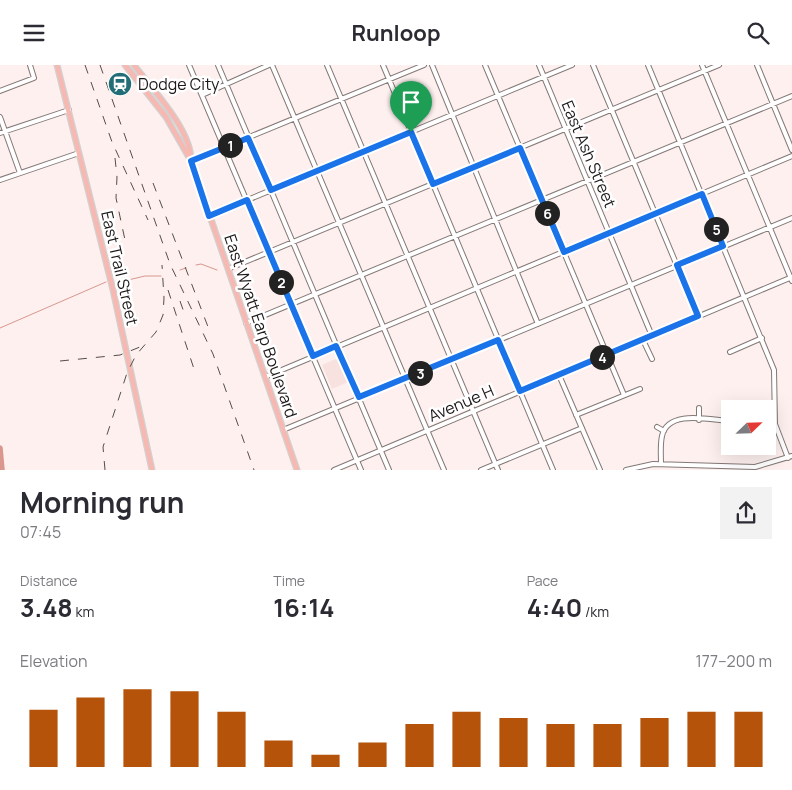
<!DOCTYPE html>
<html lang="en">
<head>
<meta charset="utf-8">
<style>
  body { margin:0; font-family:Manrope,sans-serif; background:#f2f2f3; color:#2b2b33; height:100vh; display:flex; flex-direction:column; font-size:19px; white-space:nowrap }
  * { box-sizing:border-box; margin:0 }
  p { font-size:16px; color:#7c7c81 }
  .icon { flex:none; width:28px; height:28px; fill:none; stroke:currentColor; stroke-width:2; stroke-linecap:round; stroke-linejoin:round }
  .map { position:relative; height:405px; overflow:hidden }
  .side { display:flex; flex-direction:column; background:#fff; flex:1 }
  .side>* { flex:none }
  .needle { width:32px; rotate:67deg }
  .buttons { position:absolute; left:721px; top:335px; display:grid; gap:10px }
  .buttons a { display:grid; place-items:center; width:55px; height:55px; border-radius:0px; background:#fff; box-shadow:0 5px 20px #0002; font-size:25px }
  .pin { position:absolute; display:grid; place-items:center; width:42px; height:42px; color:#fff; margin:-51px -21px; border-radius:50% 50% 50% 0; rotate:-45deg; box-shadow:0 0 5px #0007 }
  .pin .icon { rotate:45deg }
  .km { position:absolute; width:25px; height:25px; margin:-12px; border-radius:50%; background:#222; color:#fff; font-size:14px; line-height:25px; text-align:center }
  .round { display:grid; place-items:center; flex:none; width:52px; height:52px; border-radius:0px; background:#f2f2f3 }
  .head { display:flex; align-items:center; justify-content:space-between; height:85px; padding:0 20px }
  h1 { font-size:28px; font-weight:700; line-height:38px }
  .stats { display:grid; grid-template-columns:repeat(3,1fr); gap:8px; height:85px; padding:5px 20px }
  .stats div { display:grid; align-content:center }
  .stats b { font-size:25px; font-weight:700 }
  .stats small { font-size:14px; font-weight:400 }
  .stats p { font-size:14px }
  .chart { height:140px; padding:10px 20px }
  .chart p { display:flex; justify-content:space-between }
  .chart svg { width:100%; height:90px; margin-top:5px; stroke:#b45309; stroke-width:6 }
  header { display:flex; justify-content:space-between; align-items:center; height:65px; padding:0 20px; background:#fff; font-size:22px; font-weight:700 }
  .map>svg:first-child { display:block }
  .built { fill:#f8e2df }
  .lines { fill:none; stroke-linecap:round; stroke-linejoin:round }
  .stream { stroke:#d9978e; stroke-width:1 }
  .river { stroke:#d9978e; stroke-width:5.5 }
  .minor-casing { stroke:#837977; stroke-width:6 }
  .major-casing { stroke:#d2d1d1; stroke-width:7 }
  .minor { stroke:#fff; stroke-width:4 }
  .major { stroke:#f6b8b1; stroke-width:4.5 }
  .rail { stroke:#544d4d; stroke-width:1; stroke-dasharray:9 9; stroke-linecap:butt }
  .route-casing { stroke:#fff; stroke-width:10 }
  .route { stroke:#1a73e8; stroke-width:6 }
  .labels { text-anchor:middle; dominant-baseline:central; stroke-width:5; stroke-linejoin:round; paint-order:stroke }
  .poi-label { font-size:16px; fill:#1e1919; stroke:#fff; text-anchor:start }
  .street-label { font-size:16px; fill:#1e1919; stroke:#fff }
</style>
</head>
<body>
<header><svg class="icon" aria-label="menu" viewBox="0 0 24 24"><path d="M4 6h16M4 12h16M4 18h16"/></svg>Runloop<svg class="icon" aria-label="search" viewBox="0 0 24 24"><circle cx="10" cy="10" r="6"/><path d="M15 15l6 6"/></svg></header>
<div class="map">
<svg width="792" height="405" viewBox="0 0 792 405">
  <rect width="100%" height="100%" fill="#fdf0ef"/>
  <!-- built -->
  <path class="built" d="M338 293 348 317 332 324 322 300Z"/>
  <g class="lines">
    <!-- stream -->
    <path class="stream" d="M196 200 201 199 217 205
      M180 205 186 203
      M128 215 145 211H161
      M117 216H123
      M0 263 106 217"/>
    <!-- river -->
    <path class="river" d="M0 383 2 405"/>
    <!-- minor casing -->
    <g class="minor-casing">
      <path id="minor" d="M189 0 361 405
        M218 0 389 405
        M272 0 444 405
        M327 0 498 405
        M383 0 553 405
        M432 0 538 259
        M485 0 624 330
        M539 0 652 271
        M593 0 698 251
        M648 0 774 305 775 359 788 393
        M702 0 792 216
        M757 0 792 85
        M0 26 34 13 30 0
        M202 30 269 0
        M0 52 20 108
        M0 68 69 45
        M191 96 424 0
        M0 115 79 88
        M209 151 572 0
        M228 204 719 0
        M246 258 792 31
        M643 275 652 294
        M730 287 762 273
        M559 310 600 405
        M265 312 792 91
        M576 350 640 324
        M699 355V343
        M657 362 664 366
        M283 365 792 153
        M661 399C661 390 660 380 662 371 668 344 710 355 730 356
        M334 405 792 212
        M481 405 582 363
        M626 405 653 399 755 402 792 391"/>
    </g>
    <!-- major casing -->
    <g class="major-casing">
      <path id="major" d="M57 0 113 225 152 405
        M125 0 166 52 191 96 297 405
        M134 0C152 24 191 64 191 95"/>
    </g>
    <!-- minor -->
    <use href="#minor" class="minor"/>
    <!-- major -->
    <use href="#major" class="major"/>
    <!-- rail -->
    <path class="rail" d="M85 0 112 77 148 155
      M100 0 170 199 213 289 254 405
      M115 93 117 112 116 133 125 175
      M153 118 210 267
      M168 225 195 307
      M180 236 186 253
      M60 296 120 290 140 282
      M105 405 103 382 127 308 136 290 156 267 163 250 164 233 162 200"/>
  </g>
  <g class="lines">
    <!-- route casing -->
    <g class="route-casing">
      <path id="route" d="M411 67 433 119 520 83 564 187 702 129 723 181 677 200 698 251 520 326 498 275 359 332 336 281 313 291 247 135 209 151 191 96 248 73 271 125Z"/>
    </g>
    <!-- route -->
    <use href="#route" class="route"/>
  </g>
  <!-- icons -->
  <defs>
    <g id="station-disc" transform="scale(1.25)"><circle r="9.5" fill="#236d76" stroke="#fff"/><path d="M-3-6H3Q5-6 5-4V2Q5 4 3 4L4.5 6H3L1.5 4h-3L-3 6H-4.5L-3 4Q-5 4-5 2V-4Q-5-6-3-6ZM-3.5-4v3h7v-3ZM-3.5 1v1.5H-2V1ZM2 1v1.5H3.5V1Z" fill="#fff"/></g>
  </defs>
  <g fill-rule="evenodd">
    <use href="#station-disc" x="120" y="19"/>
  </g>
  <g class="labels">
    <!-- poi labels -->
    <g class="poi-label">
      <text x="138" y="19">Dodge City</text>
    </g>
    <!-- street labels -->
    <g class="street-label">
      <text transform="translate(589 89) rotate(67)">East Ash Street</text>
      <text transform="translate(120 203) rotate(77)">East Trail Street</text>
      <text transform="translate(261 261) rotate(71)">East Wyatt Earp Boulevard</text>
      <text transform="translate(461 338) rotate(-23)">Avenue H</text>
    </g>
  </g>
</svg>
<div class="buttons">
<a><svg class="needle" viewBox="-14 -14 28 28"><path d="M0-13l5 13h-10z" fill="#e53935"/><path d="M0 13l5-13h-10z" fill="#7c7c81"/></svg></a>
</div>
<div class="pin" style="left:411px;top:67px;background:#1e9e55"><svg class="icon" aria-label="arrive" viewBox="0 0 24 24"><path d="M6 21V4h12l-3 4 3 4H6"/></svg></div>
<b class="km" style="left:230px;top:80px">1</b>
<b class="km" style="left:281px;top:217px">2</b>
<b class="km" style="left:420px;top:308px">3</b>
<b class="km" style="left:602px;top:292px">4</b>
<b class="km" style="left:716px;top:164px">5</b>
<b class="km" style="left:547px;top:148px">6</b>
</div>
<section class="side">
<div class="head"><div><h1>Morning run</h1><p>07:45</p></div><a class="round"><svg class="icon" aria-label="share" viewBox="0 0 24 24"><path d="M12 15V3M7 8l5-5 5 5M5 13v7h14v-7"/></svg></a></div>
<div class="stats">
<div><p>Distance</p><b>3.48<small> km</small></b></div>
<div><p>Time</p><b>16:14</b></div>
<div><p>Pace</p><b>4:40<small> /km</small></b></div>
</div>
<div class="chart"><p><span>Elevation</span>177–200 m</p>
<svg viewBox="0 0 160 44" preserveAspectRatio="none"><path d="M5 44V16M15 44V10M25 44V6M35 44V7M45 44V17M55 44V31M65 44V38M75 44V32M85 44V23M95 44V17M105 44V20M115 44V23M125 44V23M135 44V20M145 44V17M155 44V17"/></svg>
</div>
</section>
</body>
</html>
